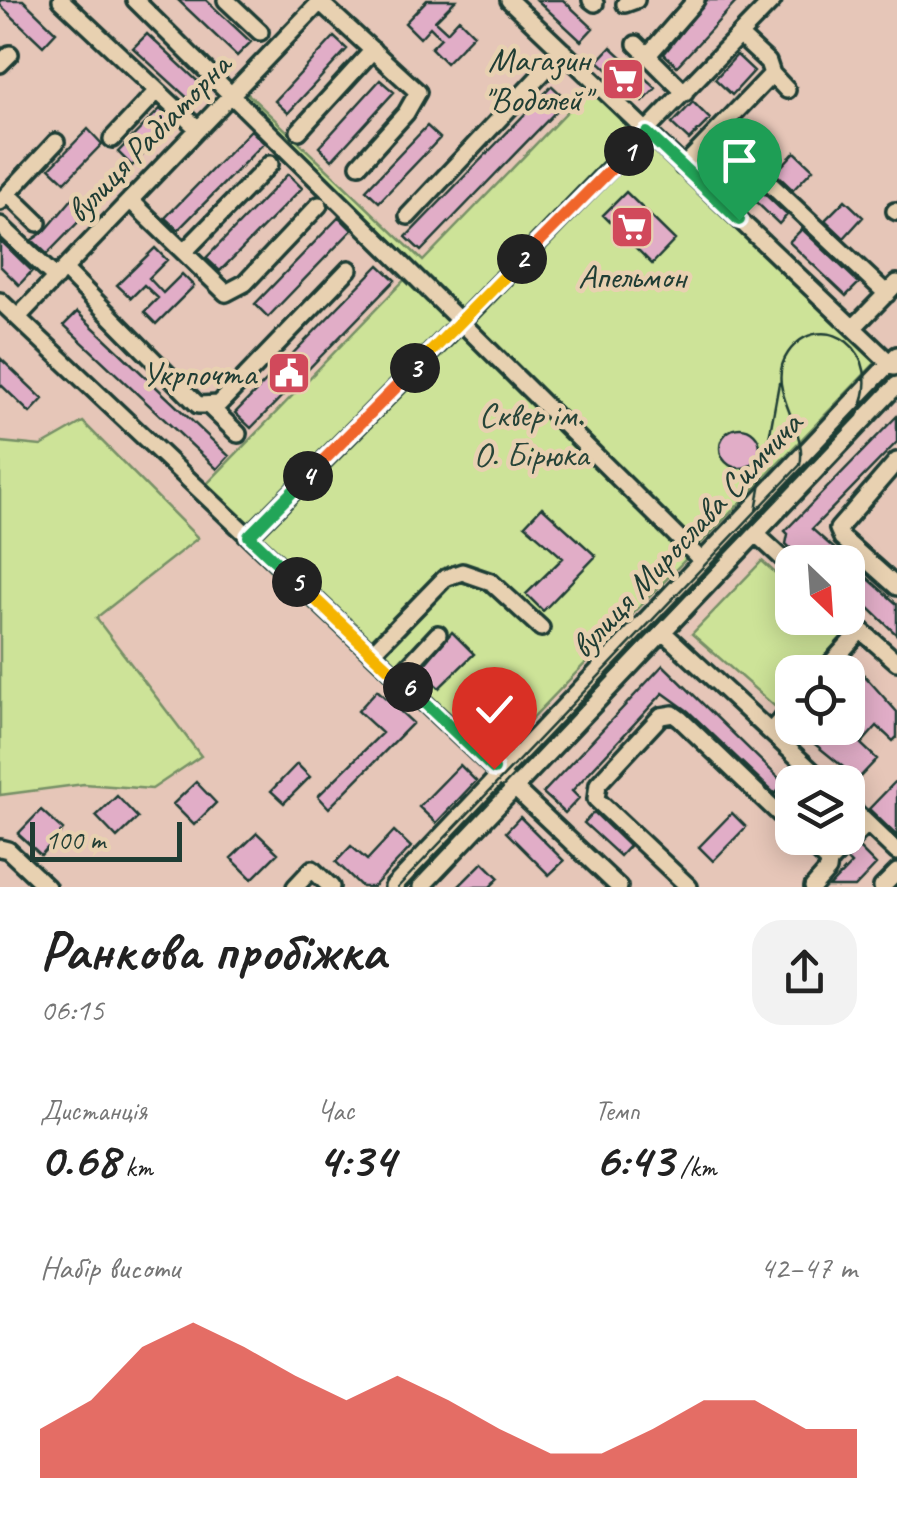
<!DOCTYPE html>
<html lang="uk">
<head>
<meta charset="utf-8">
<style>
  body { margin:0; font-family:Caveat,sans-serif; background:#f2f2f2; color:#222; height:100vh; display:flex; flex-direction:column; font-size:38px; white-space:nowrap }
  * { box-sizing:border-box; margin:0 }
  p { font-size:32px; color:#767676 }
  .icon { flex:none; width:55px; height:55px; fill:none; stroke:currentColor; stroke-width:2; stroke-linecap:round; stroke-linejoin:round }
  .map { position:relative; height:887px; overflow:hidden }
  .details { display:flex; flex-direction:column; background:#fff; flex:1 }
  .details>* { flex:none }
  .needle { width:65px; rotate:155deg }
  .controls { position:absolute; left:775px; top:545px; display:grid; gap:20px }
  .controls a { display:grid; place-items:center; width:90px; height:90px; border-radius:20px; background:#fff; box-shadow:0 5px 25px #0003; font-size:50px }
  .scale { position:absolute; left:30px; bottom:25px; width:152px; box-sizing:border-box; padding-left:10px; border:5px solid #1f3d34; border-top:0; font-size:28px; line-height:35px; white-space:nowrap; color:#1f3d34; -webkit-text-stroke:8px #e8d1b1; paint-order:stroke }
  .pin { position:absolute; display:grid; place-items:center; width:85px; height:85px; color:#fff; margin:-102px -42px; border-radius:50% 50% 50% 0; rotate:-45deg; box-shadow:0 0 10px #0007 }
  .pin .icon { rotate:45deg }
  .km { position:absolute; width:50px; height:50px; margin:-25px; border-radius:50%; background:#222; color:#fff; font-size:28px; line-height:50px; text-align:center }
  .round { display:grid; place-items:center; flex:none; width:105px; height:105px; border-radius:30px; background:#f2f2f2 }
  .headline { display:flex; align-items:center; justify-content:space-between; height:170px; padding:0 40px }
  h1 { font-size:55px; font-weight:700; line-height:75px }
  .metrics { display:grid; grid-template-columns:repeat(3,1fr); gap:15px; height:170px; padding:10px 40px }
  .metrics div { display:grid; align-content:center }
  .metrics b { font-size:50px; font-weight:700 }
  .metrics small { font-size:28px; font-weight:400 }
  .metrics p { font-size:28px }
  .chart { height:280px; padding:20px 40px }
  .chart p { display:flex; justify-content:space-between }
  .chart svg { width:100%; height:180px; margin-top:10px; fill:#d93025; opacity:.7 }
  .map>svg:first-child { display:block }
  .green { fill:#cde398; stroke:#769066; stroke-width:2.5 }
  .building { fill:#e1adc7; stroke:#1f3d34; stroke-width:2.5 }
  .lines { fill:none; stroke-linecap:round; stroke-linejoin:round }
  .minor-casing { stroke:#1f3d34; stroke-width:22 }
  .minor { stroke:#e8d1b1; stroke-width:15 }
  .tram { stroke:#1f3d34; stroke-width:2.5 }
  .split-1-casing { stroke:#fff; stroke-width:20 }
  .split-2-casing { stroke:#fff; stroke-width:20 }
  .split-3-casing { stroke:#fff; stroke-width:20 }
  .split-4-casing { stroke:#fff; stroke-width:20 }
  .split-5-casing { stroke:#fff; stroke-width:20 }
  .split-6-casing { stroke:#fff; stroke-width:20 }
  .split-7-casing { stroke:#fff; stroke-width:20 }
  .split-1 { stroke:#22a559; stroke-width:12 }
  .split-2 { stroke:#f0652b; stroke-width:12 }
  .split-3 { stroke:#f5b400; stroke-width:12 }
  .split-4 { stroke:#f0652b; stroke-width:12 }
  .split-5 { stroke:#22a559; stroke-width:12 }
  .split-6 { stroke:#f5b400; stroke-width:12 }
  .split-7 { stroke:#22a559; stroke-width:12 }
  .labels { text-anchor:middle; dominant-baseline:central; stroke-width:9; stroke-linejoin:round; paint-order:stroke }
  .poi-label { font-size:35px; fill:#1f3d34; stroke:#e8d1b1; text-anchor:end }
  .street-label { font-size:35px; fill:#1f3d34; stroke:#e8d1b1 }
  .park-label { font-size:35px; fill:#284539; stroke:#e8d1b1 }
</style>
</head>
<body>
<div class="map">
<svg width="897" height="887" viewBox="0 0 897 887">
  <rect width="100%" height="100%" fill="#e6c6b8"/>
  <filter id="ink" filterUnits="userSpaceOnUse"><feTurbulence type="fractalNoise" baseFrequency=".01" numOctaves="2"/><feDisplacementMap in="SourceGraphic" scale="20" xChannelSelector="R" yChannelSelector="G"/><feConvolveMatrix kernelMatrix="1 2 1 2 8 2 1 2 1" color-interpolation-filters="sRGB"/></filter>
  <g filter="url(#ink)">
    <!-- green -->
    <path class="green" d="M590 88 876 362 491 761 205 486 409 275 232 105 245 91 423 261Z
      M83 422 198 538 96 618 201 756 152 789 84 784 0 795V442L41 446Z
      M762 561 792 588V618H826L845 635 812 672H792V695L779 710 692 634Z"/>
    <!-- building -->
    <path class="building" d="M0 0H23L56 32 43 46 0 5Z
      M178 0H206L251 42 237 56Z
      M427 0H456L435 21 447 32 459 19 474 34 446 63 431 48 441 38 430 27 420 38 405 23Z
      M537 0H563L593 28 581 41Z
      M707 0H738L677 66 664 54Z
      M147 34 206 89 193 103 133 48Z
      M334 37 347 49 288 113 275 101Z
      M611 47 656 88 643 102 598 61Z
      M737 55 754 71 732 95 715 79Z
      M380 80 394 92 332 160 319 147Z
      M552 86 567 100 421 251 406 237Z
      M693 102 710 119 689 140 672 124Z
      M160 109 174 122 132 166 118 152Z
      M427 126 440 138 379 202 366 190Z
      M88 129 102 144 65 182 50 168Z
      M251 130 264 143 178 230 165 218Z
      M795 152 813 169 793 190 775 173Z
      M731 162 787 215 779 224 723 170Z
      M288 174 302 188 220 271 206 258Z
      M626 192 675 240 652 264 603 215Z
      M73 198 88 212 47 254 32 240 45 231Z
      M845 200 863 217 844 238 825 220Z
      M339 217 352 230 268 317 255 304Z
      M802 229 859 283 846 296 789 242Z
      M0 240 32 271 19 285 0 266Z
      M155 248 167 260 149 278 163 293 182 274 194 286 156 324 144 312 158 298 144 285 131 298 117 285Z
      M379 265 395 280 251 428 235 413Z
      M77 312 229 456 217 469 64 325Z
      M0 358 43 399 30 413 0 384Z
      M897 416V442L812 529 897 604V635L848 588V562H821L811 553 803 560 786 544 788 534 785 531Z
      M720 448a20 20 0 1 1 40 0a20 20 0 1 1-40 0Z
      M542 507 596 556 543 611 526 594 563 558 525 525Z
      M452 632 474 654 439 688 420 670Z
      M663 665 785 784 775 794 688 711 663 693 572 791 579 798 565 813 543 793Z
      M856 666 897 712V737L893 741 877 726 861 744 877 759 858 779 795 728H848V676Z
      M377 690 413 723 329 808 318 796 382 733 358 711Z
      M297 764 310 777 284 803 271 791Z
      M460 765 476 781 436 823 419 807Z
      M897 780V836L869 809Z
      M196 782 216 803 194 825 173 804Z
      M117 796 138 818 117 838 96 816Z
      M41 810 63 830 41 855 18 834Z
      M594 812 629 846 620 856 584 823Z
      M732 813 746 827 713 861 699 847Z
      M520 817 564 861 549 875 506 832Z
      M394 831 411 847 373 887H362L336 862 351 846 367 860Z
      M257 833 278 853 252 879 231 858Z
      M859 848 876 865 855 887H829L851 864 847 860Z
      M483 862 499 878 490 887H458Z"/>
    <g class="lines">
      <!-- minor casing -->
      <g class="minor-casing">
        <path id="minor" d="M61 0 198 129
          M135 0 461 322 249 536
          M226 0 260 32
          M509 0 894 367
          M591 0 595 3
          M320 2 418 92 406 113 359 165
          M625 4 636 0
          M740 36 768 62 772 74 787 90
          M636 44 685 93
          M648 55 696 0
          M0 64 10 54
          M299 131 373 50
          M716 133 887 294
          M112 139 157 91
          M683 167 772 74
          M8 194 38 223
          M130 200 226 293 245 283 319 205
          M0 202 56 142
          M895 211 897 212
          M408 216 563 51
          M0 225 56 278
          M184 252 270 164
          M64 269 198 405 219 404 349 269
          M0 301 619 887
          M18 317 322 0
          M853 328 897 283
          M210 407 238 434
          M897 461 838 529 842 538 897 587
          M756 534 792 567
          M697 556 461 322 773 0
          M847 618 897 662
          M663 632 824 782
          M372 653 445 578 462 572 491 582 541 628
          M823 672 861 630
          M398 677 438 634
          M771 731 792 707
          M848 805 897 852
          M804 838 829 862
          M0 848 8 850 47 887
          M295 887 312 869 331 887
          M393 887 897 355
          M421 887 897 385
          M689 887 596 799 598 784 661 716 673 714 680 719 792 826
          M813 887 828 870 829 862 867 824
          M882 887 897 872"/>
      </g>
      <!-- minor -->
      <use href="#minor" class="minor"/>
      <!-- tram -->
      <path class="tram" d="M756 511 779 383
        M398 887 800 465C809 428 763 389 788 353 821 306 889 349 857 416L407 887"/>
    </g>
  </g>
  <g class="lines" filter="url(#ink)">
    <!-- split-1 casing -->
    <g class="split-1-casing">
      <path id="split-1" d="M629 151 647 133 739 220"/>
    </g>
    <!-- split-2 casing -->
    <g class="split-2-casing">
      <path id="split-2" d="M522 259 629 151"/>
    </g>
    <!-- split-3 casing -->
    <g class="split-3-casing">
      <path id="split-3" d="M415 368 522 259"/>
    </g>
    <!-- split-4 casing -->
    <g class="split-4-casing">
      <path id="split-4" d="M308 476 415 368"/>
    </g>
    <!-- split-5 casing -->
    <g class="split-5-casing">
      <path id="split-5" d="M297 582 249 536 308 476"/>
    </g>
    <!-- split-6 casing -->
    <g class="split-6-casing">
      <path id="split-6" d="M297 582 408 687"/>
    </g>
    <!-- split-7 casing -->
    <g class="split-7-casing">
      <path id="split-7" d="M408 687 494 769"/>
    </g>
    <!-- split-1 -->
    <use href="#split-1" class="split-1"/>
    <!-- split-2 -->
    <use href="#split-2" class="split-2"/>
    <!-- split-3 -->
    <use href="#split-3" class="split-3"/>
    <!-- split-4 -->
    <use href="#split-4" class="split-4"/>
    <!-- split-5 -->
    <use href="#split-5" class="split-5"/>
    <!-- split-6 -->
    <use href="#split-6" class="split-6"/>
    <!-- split-7 -->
    <use href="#split-7" class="split-7"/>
  </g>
  <!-- icons -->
  <defs>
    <g id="supermarket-square" transform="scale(2.25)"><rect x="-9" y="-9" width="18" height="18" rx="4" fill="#d1495b" stroke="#e8d1b1"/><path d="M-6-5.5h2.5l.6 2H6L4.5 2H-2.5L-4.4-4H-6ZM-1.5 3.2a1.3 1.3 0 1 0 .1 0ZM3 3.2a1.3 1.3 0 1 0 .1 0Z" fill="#fff"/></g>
    <g id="civic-square" transform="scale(2.25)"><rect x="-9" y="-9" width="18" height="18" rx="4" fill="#d1495b" stroke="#e8d1b1"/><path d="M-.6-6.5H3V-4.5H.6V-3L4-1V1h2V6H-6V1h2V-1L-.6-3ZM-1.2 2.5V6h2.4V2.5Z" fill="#fff"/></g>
  </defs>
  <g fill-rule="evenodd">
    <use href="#supermarket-square" x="623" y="79"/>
    <use href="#supermarket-square" x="632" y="227"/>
    <use href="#civic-square" x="289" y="373"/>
  </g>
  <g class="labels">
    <!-- poi labels -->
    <g class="poi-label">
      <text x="590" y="59">Магазин<tspan x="590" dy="40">"Водолей"</tspan></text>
      <text x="632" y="276" text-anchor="middle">Апельмон</text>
      <text x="256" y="373">Укрпочта</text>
    </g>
    <!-- street labels -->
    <g class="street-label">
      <text transform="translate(148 138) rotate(-46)">вулиця Радіаторна</text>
      <text transform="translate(686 535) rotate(-47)">вулиця Мирослава Симчича</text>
    </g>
    <!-- park labels -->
    <g class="park-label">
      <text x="531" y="414">Сквер ім.<tspan x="531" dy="40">О. Бірюка</tspan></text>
    </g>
  </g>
</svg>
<div class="controls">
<a><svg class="needle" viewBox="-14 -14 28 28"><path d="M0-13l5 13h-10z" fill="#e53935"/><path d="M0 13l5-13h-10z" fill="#767676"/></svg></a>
<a><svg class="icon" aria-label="locate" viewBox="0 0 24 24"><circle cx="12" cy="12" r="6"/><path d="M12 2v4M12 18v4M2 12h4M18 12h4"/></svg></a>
<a><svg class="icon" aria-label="layers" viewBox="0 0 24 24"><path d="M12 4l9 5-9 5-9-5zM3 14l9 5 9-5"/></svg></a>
</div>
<div class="scale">100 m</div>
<div class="pin" style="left:739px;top:220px;background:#1e9e55"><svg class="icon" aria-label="arrive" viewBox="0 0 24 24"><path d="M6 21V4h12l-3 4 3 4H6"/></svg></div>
<div class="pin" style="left:494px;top:769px;background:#d93025"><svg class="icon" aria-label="check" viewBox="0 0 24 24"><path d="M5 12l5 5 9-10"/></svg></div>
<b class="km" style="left:629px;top:151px">1</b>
<b class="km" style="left:522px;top:259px">2</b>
<b class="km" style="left:415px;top:368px">3</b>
<b class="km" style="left:308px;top:476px">4</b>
<b class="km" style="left:297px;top:582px">5</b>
<b class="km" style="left:408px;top:687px">6</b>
</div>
<section class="details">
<div class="headline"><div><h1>Ранкова пробіжка</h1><p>06:15</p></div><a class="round"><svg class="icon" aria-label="share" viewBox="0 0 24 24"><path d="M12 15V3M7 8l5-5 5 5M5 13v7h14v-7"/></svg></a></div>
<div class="metrics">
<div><p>Дистанція</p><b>0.68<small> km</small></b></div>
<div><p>Час</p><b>4:34</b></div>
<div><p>Темп</p><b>6:43<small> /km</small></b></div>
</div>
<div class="chart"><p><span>Набір висоти</span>42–47 m</p>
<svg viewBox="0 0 160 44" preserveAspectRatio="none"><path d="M0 44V32L10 25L20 12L30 6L40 12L50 19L60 25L70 19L80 25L90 32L100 38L110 38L120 32L130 25L140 25L150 32L160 32V44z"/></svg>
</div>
</section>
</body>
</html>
